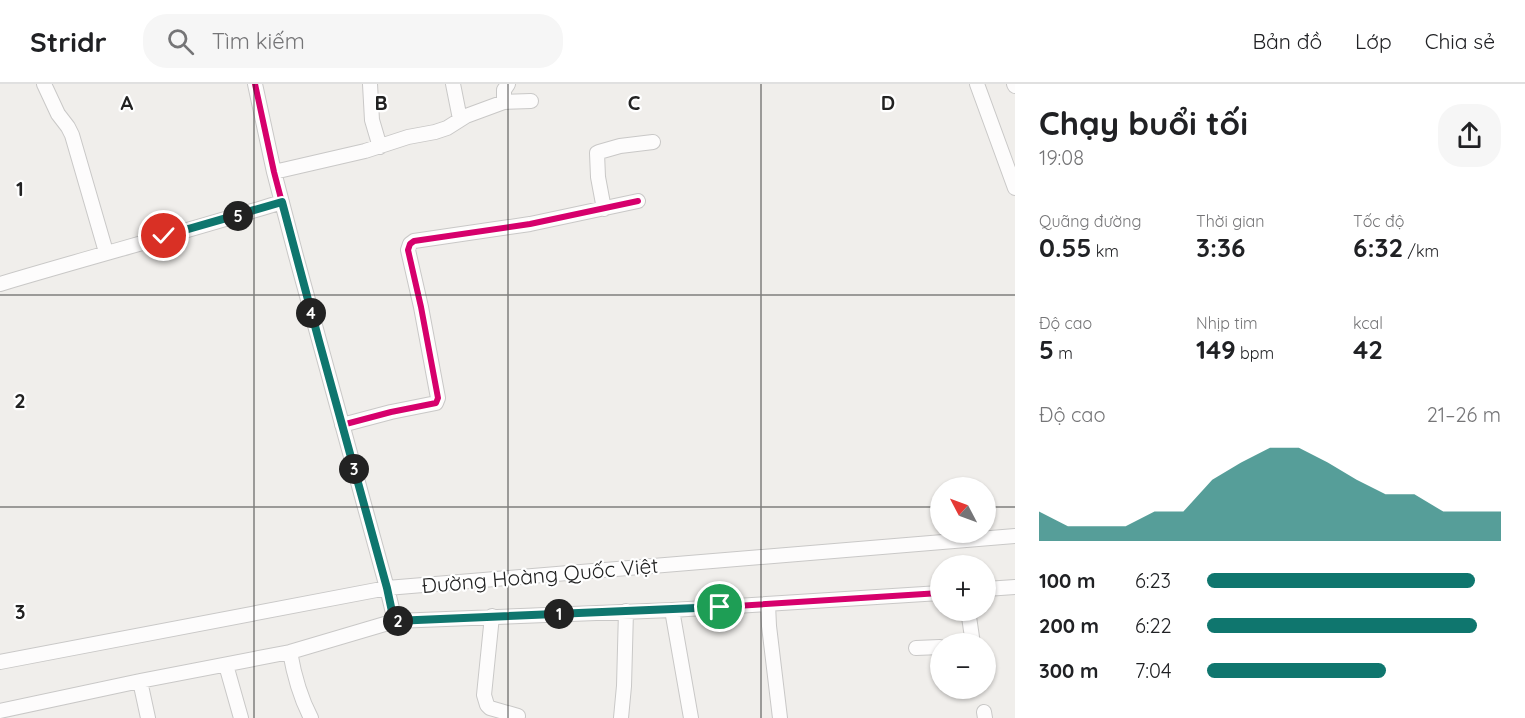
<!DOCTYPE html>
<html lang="vi">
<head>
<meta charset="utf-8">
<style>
  body { margin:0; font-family:Quicksand,sans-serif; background:#f6f6f6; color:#202124; height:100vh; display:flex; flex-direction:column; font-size:22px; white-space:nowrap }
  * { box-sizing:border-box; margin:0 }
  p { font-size:20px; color:#757577 }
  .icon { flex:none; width:33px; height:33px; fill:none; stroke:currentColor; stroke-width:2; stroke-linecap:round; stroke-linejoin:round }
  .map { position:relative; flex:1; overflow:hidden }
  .details { display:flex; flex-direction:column; background:#fff; width:510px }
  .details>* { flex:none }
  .needle { width:39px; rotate:311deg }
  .tools { position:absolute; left:930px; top:393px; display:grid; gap:12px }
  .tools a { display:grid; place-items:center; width:66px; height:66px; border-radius:50%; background:#fff; box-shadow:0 2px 4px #0004; font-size:30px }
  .pin { position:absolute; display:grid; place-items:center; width:51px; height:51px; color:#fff; margin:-26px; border:3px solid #fff; border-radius:50%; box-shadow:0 2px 6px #0007 }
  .km { position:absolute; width:30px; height:30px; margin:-15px; border-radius:50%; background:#222; color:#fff; font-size:16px; line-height:30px; text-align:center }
  .round { display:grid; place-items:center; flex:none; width:63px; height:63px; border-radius:24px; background:#f6f6f6 }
  .headline { display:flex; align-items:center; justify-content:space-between; height:102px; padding:0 24px }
  h1 { font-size:33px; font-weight:700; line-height:45px }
  .metrics { display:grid; grid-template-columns:repeat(3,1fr); gap:9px; height:102px; padding:6px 24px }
  .metrics div { display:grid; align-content:center }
  .metrics b { font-size:26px; font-weight:700 }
  .metrics small { font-size:16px; font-weight:400 }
  .metrics p { font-size:16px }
  .chart { height:168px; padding:12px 24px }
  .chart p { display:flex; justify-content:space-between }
  .chart svg { width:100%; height:108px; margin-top:6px; fill:#0f766e; opacity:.7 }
  ul { padding:0 24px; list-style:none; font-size:20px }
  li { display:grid; grid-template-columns:96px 72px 1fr; align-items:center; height:45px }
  li i { height:15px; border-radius:8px; background:#0f766e }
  header { display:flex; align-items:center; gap:36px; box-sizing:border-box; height:84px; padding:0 30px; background:#fff; border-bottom:2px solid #e0e0e0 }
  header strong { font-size:28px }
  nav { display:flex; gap:33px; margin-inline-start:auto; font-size:21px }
  .search { width:420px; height:54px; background:#f6f6f6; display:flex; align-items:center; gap:15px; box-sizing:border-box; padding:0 21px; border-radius:24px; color:#757577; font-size:22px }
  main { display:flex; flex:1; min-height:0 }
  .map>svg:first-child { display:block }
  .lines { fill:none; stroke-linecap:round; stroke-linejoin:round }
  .minor-casing { stroke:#c9c8c7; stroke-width:16 }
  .minor { stroke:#fdfcfc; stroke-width:14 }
  .cycleway-casing { stroke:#fff; stroke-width:10 }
  .cycleway { stroke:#d6006c; stroke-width:6 }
  .route-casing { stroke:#fff; stroke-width:12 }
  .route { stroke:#0f766e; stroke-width:8 }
  .grid { fill:none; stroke:#222; stroke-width:1.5; stroke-opacity:0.55 }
  .labels { text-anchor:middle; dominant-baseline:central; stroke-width:4.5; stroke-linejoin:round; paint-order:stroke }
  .street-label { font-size:21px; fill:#222; stroke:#fff }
  .grid-label { font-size:20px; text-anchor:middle; font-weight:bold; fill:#222; stroke:#fff; stroke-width:4.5; stroke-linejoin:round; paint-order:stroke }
</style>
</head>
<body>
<header>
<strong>Stridr</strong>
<div class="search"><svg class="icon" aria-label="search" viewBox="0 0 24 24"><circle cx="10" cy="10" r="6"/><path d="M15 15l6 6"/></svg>Tìm kiếm</div>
<nav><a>Bản đồ</a><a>Lớp</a><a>Chia sẻ</a></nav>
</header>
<main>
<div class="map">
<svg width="1015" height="634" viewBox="0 0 1015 634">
  <rect width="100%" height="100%" fill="#f0eeeb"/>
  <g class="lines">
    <!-- minor casing -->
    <g class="minor-casing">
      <path id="minor" d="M44 0 58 30 68 43 72 51 106 168
        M255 0 274 88 296 172 387 504 395 537 672 526 940 509
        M370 0 372 36 380 63
        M453 0 460 35
        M977 0 1015 104
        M1014 0 1015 2
        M504 18V6L508 0
        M274 88 365 67 408 53 435 48 447 44 466 32 504 18 531 17
        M604 125 598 93 597 69 599 68 620 62 653 58
        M0 200C94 172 188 147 282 118
        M342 341 391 328 436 319 438 314 421 223 408 166 410 160 414 157 530 140 638 117
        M986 505 1015 503
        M768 520 769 542 780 634
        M672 526 691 634
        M968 526 973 560
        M492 532 484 611 487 621 490 624 518 632
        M916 564 940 563
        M290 568C294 591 300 613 311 634
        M0 578 387 504 1015 452
        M226 581 241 634
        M140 597 148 634
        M0 627 140 597 290 568 395 537
        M984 628 985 634
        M621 634 624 602 626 527"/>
    </g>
    <!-- minor -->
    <use href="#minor" class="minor"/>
    <!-- cycleway casing -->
    <g class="cycleway-casing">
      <path id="cycleway" d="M255 0 274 88 296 172 387 504 395 537 672 526 940 509
        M342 341 391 328 436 319 438 314 421 223 408 166 410 160 414 157 530 140 638 117"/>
    </g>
    <!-- cycleway -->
    <use href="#cycleway" class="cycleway"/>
  </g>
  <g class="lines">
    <!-- route casing -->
    <g class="route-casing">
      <path id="route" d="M164 152 282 118 319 257 387 504 394 537 720 523"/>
    </g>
    <!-- route -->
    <use href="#route" class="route"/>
  </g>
  <!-- grid -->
  <path class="grid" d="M254 0V634M508 0V634M761 0V634M0 211H1015M0 423H940M986 423H1015"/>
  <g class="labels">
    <!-- street labels -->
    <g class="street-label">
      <text transform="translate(540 491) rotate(-5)">Đường Hoàng Quốc Việt</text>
    </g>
  </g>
  <g class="grid-label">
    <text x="127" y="26">A</text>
    <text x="381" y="26">B</text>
    <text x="634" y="26">C</text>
    <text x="888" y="26">D</text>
    <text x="20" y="112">1</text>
    <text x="20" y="324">2</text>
    <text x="20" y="535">3</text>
  </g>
</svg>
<div class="tools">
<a><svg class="needle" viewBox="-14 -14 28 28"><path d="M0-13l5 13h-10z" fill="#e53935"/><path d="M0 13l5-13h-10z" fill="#757577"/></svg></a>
<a>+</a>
<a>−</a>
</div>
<div class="pin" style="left:720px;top:523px;background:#1e9e55"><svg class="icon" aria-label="arrive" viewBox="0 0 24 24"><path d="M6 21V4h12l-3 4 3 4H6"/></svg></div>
<div class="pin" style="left:164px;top:152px;background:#d93025"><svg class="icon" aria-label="check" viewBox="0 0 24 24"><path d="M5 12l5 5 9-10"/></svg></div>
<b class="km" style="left:559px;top:530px">1</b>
<b class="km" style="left:398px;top:537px">2</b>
<b class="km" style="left:354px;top:385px">3</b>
<b class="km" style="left:311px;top:229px">4</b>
<b class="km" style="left:238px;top:132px">5</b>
</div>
<section class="details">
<div class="headline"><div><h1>Chạy buổi tối</h1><p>19:08</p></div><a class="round"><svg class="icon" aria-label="share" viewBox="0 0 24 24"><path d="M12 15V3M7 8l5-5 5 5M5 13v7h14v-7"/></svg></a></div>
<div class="metrics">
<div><p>Quãng đường</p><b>0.55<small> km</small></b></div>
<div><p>Thời gian</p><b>3:36</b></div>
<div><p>Tốc độ</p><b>6:32<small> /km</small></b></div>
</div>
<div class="metrics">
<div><p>Độ cao</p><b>5<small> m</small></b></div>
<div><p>Nhịp tim</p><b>149<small> bpm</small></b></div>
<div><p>kcal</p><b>42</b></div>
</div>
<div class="chart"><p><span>Độ cao</span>21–26 m</p>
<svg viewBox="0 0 160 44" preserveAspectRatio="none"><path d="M0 44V32L10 38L20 38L30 38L40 32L50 32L60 19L70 12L80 6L90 6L100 12L110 19L120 25L130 25L140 32L150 32L160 32V44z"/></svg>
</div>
<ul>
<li><b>100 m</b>6:23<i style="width:91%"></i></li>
<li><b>200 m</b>6:22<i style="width:92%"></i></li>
<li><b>300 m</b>7:04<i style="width:61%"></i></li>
</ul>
</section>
</main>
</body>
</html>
